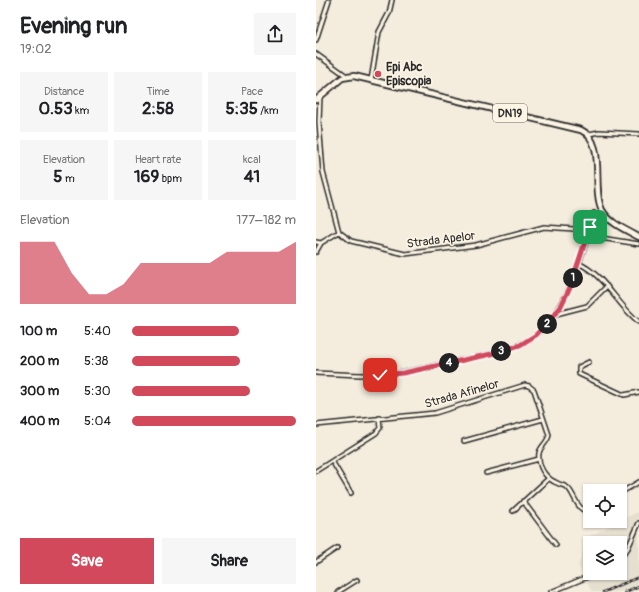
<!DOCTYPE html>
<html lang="en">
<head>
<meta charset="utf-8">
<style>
  body { margin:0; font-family:Pangolin,sans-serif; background:#f6f6f6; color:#202124; height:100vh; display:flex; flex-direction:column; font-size:15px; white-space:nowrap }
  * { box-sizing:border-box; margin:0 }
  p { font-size:13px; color:#757577 }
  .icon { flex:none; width:22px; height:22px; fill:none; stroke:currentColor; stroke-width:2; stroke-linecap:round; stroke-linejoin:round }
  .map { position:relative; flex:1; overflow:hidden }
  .details { display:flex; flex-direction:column; background:#fff; width:316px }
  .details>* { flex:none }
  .controls { position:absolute; left:267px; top:484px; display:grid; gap:8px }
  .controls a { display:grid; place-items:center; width:44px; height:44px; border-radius:0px; background:#fff; box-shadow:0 1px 3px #0004; font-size:20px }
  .pin { position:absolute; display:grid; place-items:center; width:34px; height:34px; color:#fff; margin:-17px; border-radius:8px; box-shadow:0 2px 6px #0006 }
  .km { position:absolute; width:20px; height:20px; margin:-10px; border-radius:50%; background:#222; color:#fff; font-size:11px; line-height:20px; text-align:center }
  .round { display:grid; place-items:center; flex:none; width:42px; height:42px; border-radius:0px; background:#f6f6f6 }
  .head { display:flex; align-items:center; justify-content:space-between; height:68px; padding:0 20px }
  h1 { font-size:22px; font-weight:800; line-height:30px }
  .figures { display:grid; grid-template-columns:repeat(3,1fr); gap:6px; height:68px; padding:4px 20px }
  .figures div { display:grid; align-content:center; border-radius:0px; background:#f6f6f6; text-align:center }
  .figures b { font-size:17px; font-weight:800 }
  .figures small { font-size:11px; font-weight:400 }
  .figures p { font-size:11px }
  .chart { height:112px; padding:8px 20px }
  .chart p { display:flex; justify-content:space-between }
  .chart svg { width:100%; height:72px; margin-top:4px; fill:#d1495b; opacity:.7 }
  .button { display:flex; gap:8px; margin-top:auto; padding:8px 20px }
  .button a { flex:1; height:46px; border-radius:0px; background:#d1495b; color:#fff; font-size:16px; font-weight:800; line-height:46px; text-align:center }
  .button a+a { background:#f6f6f6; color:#202124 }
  ul { padding:0 20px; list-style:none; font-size:13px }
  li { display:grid; grid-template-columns:64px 48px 1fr; align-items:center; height:30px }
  li i { height:10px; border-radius:5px; background:#d1495b }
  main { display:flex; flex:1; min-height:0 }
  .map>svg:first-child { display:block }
  .built { fill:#e5dfd0; fill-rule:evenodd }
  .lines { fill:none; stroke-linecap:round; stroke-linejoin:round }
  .minor-casing { stroke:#2b2b2b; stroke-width:6 }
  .primary-casing { stroke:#2b2b2b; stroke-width:8 }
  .minor { stroke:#fcf5e5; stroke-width:3 }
  .primary { stroke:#fcf5e5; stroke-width:4.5 }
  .rail-casing { stroke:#2b2b2b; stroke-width:2.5 }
  .rail { stroke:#fcf5e5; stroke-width:1; stroke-dasharray:3; stroke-linecap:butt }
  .route-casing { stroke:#fff; stroke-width:8 }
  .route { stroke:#d1495b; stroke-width:5 }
  .poi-dot { fill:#d1495b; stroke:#fcf5e5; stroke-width:1.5 }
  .labels { text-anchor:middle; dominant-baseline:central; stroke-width:3; stroke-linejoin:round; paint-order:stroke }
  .shield { fill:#fcf5e5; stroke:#6a6863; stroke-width:1 }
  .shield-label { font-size:11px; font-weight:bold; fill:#2b2b2b }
  .poi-label { font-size:12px; font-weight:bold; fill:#2b2b2b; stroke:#fcf5e5; text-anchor:start }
  .street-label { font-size:12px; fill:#2b2b2b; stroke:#fcf5e5 }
</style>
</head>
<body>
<main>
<section class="details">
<div class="head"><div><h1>Evening run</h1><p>19:02</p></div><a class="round"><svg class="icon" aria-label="share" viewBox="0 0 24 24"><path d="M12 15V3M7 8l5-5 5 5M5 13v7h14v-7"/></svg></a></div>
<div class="figures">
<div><p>Distance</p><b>0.53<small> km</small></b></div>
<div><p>Time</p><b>2:58</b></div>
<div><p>Pace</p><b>5:35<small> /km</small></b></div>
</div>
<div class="figures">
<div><p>Elevation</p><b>5<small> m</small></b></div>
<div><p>Heart rate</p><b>169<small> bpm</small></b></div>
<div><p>kcal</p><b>41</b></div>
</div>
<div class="chart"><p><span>Elevation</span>177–182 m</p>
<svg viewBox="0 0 160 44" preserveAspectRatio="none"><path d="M0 44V6L10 6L20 6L30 25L40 38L50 38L60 32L70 19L80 19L90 19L100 19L110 19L120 12L130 12L140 12L150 12L160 6V44z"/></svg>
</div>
<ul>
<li><b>100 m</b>5:40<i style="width:65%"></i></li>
<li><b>200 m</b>5:38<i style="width:66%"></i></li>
<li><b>300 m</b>5:30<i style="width:72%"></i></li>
<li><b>400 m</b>5:04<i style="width:100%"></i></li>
</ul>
<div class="button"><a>Save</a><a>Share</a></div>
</section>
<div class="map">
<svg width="323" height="592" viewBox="0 0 323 592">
  <rect width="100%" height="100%" fill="#f4edde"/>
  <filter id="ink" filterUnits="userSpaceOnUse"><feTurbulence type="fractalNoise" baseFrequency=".025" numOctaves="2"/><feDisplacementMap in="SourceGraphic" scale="8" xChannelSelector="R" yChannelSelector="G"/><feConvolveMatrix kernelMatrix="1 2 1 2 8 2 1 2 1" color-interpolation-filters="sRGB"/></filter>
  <g filter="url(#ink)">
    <!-- built -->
    <path class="built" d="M323 511V588L300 592H276L262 566 272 537ZM274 543H304V573H274Z"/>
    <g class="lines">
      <!-- minor casing -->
      <g class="minor-casing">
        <path id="minor" d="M0 40 13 0
          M0 54 32 77
          M55 80 63 32 73 13 76 0
          M4 96 3 122 7 172 23 232 35 241 89 254 160 245 228 227 273 230
          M273 134 283 132 323 134
          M272 236 323 244
          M0 242 5 243 23 232
          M0 252 5 243
          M262 263C289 275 300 304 323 322
          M240 314 271 306 291 286
          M273 362 263 367V374L308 395 323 392
          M0 373C22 374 45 376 67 375 90 373 112 367 135 362 167 355 204 352 228 328 253 303 269 248 278 213
          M0 425 119 413 209 385 213 386 218 390 233 435C231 445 221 447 223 459 224 470 231 479 241 483 244 485 249 485 252 488 259 495 262 514 274 510
          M148 441 227 419
          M16 461 35 493
          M0 471 60 433 64 428 63 418
          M170 473 223 459
          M304 493 323 482
          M207 501 240 545
          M197 511 233 478
          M304 559 312 548 323 523
          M0 562 21 548
          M22 592 41 580
          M235 592 281 573"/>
      </g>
      <!-- primary casing -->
      <g class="primary-casing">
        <path id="primary" d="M0 100 26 78 38 76 265 130C291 142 275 187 286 210 293 223 310 230 323 237"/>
      </g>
      <!-- minor -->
      <use href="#minor" class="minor"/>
      <!-- primary -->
      <use href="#primary" class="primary"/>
      <!-- rail casing -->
      <g class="rail-casing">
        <path id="rail" d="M287 592 323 577
          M309 592 323 586"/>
      </g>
      <!-- rail -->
      <use href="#rail" class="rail"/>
    </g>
  </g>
  <g class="lines" filter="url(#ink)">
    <!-- route casing -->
    <g class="route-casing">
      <path id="route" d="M64 375 87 373 180 353 204 345 220 335 244 308 254 287 274 227"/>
    </g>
    <!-- route -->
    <use href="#route" class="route"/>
  </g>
  <!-- markers -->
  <circle class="poi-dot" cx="62" cy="74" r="4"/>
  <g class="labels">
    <!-- shield labels -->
    <rect class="shield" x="177" y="104" width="34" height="18" rx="3"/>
    <g class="shield-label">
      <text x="194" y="113">DN19</text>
    </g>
    <!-- poi labels -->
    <g class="poi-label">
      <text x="70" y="67">Epi Abc<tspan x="70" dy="14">Episcopia</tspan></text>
    </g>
    <!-- street labels -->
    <g class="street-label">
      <text transform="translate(125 240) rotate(-7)">Strada Apelor</text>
      <text transform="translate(146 394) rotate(-16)">Strada Afinelor</text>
    </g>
  </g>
</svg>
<div class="controls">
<a><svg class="icon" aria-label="locate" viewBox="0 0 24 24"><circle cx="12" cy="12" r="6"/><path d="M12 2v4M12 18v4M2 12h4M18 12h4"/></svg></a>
<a><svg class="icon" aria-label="layers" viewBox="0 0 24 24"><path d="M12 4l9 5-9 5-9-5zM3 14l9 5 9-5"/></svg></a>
</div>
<div class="pin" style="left:274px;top:227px;background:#1e9e55"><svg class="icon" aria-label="arrive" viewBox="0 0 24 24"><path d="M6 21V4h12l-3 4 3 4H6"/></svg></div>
<div class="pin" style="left:64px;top:375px;background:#d93025"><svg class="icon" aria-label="check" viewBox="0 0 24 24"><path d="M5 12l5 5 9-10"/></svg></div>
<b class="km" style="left:257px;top:278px">1</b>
<b class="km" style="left:231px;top:324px">2</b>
<b class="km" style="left:185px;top:351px">3</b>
<b class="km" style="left:133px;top:363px">4</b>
</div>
</main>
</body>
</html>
